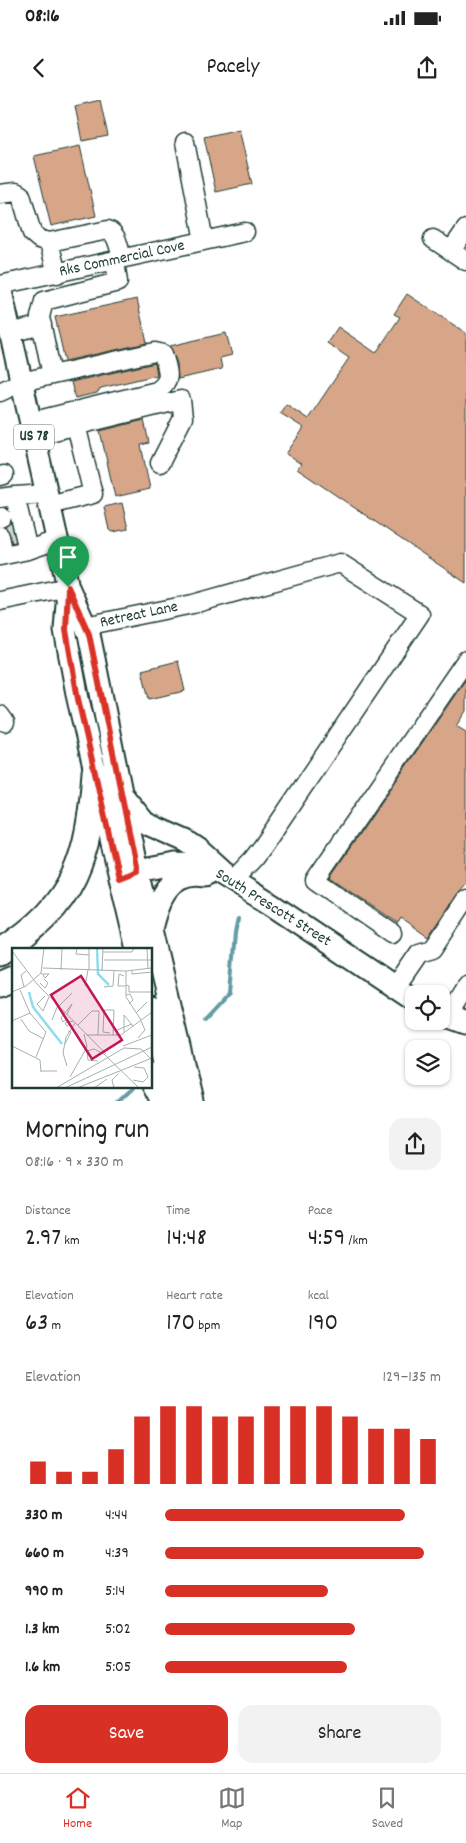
<!DOCTYPE html>
<html lang="en">
<head>
<meta charset="utf-8">
<style>
  body { margin:0; font-family:Dekko,sans-serif; background:#f2f2f2; color:#222; height:100vh; display:flex; flex-direction:column; font-size:19px; white-space:nowrap }
  * { box-sizing:border-box; margin:0 }
  p { font-size:16px; color:#767676 }
  .icon { flex:none; width:28px; height:28px; fill:none; stroke:currentColor; stroke-width:2; stroke-linecap:round; stroke-linejoin:round }
  .map { position:relative; height:1001px; overflow:hidden }
  .panel { display:flex; flex-direction:column; background:#fff; flex:1 }
  .panel>* { flex:none }
  .controls { position:absolute; left:405px; top:885px; display:grid; gap:10px }
  .controls a { display:grid; place-items:center; width:45px; height:45px; border-radius:10px; background:#fff; box-shadow:0 1px 4px #0004; font-size:25px }
  .pin { position:absolute; display:grid; place-items:center; width:42px; height:42px; color:#fff; margin:-51px -21px; border-radius:50% 50% 50% 0; rotate:-45deg; box-shadow:0 0 5px #0007 }
  .pin .icon { rotate:45deg }
  .round { display:grid; place-items:center; flex:none; width:52px; height:52px; border-radius:15px; background:#f2f2f2 }
  .overview { display:flex; align-items:center; justify-content:space-between; height:85px; padding:0 25px }
  h1 { font-size:28px; font-weight:600; line-height:38px }
  .stats { display:grid; grid-template-columns:repeat(3,1fr); gap:8px; height:85px; padding:5px 25px }
  .stats div { display:grid; align-content:center }
  .stats b { font-size:25px; font-weight:600 }
  .stats small { font-size:14px; font-weight:400 }
  .stats p { font-size:14px }
  .chart { height:140px; padding:10px 25px }
  .chart p { display:flex; justify-content:space-between }
  .chart svg { width:100%; height:90px; margin-top:5px; stroke:#d93025; stroke-width:6 }
  .button { display:flex; gap:10px; margin-top:auto; padding:10px 25px }
  .button a { flex:1; height:58px; border-radius:15px; background:#d93025; color:#fff; font-size:20px; font-weight:600; line-height:58px; text-align:center }
  .button a+a { background:#f2f2f2; color:#222 }
  ul { padding:0 25px; list-style:none; font-size:16px }
  li { display:grid; grid-template-columns:80px 60px 1fr; align-items:center; height:38px }
  li i { height:12px; border-radius:6px; background:#d93025 }
  .status { display:flex; justify-content:space-between; align-items:center; height:35px; padding:0 25px; background:#fff; direction:ltr }
  .status svg { height:14px; fill:currentColor }
  header { display:flex; justify-content:space-between; align-items:center; height:65px; padding:0 25px; background:#fff; font-size:22px; font-weight:600 }
  .tabs { display:flex; justify-content:space-around; align-items:center; height:70px; border-top:1px solid #e0e0e0; background:#fff; font-size:14px; color:#767676 }
  .tabs a { display:grid; justify-items:center; gap:2px }
  .tabs .selected { color:#d93025 }
  .map>svg:first-child { display:block }
  .lines { fill:none; stroke-linecap:round; stroke-linejoin:round }
  .stream { stroke:#629ca4; stroke-width:4 }
  .building { fill:#d7a689; stroke:#1f3d34 }
  .minor-tunnel { stroke:#d2d8d6; stroke-width:18; stroke-dasharray:18 9; stroke-linecap:butt }
  .minor-casing { stroke:#1f3d34; stroke-width:21 }
  .major-casing { stroke:#1f3d34; stroke-width:25 }
  .highway-casing { stroke:#1f3d34; stroke-width:29 }
  .minor { stroke:#fff; stroke-width:18 }
  .major { stroke:#fff; stroke-width:21 }
  .highway { stroke:#fff; stroke-width:25 }
  .route-casing { stroke:#fff; stroke-width:10 }
  .route { stroke:#d93025; stroke-width:6 }
  .labels { text-anchor:middle; dominant-baseline:central; stroke-width:5; stroke-linejoin:round; paint-order:stroke }
  .shield { fill:#fff; stroke:#627771; stroke-width:1 }
  .shield-label { font-size:15px; font-weight:bold; fill:#1f3d34 }
  .street-label { font-size:16px; fill:#1f3d34; stroke:#fff }
  .inset-river { fill:none; stroke:#8fdcee; stroke-width:2.5 }
  .inset-road { fill:none; stroke:#a5b1ae; stroke-width:1 }
  .view { fill:#c2185b; fill-opacity:0.15; stroke:#c2185b; stroke-width:2.5 }
  .inset-edge { fill:none; stroke:#1f3d34; stroke-width:2.5 }
</style>
</head>
<body>
<div class="status"><b>08:16</b><svg viewBox="0 0 49 12"><path d="M0 12V9h3v3zM5 12V6h3v6zM10 12V3h3v9zM15 12V0h3v12zM26 1h20v11H26zM47 4h2v5h-2z"/></svg></div>
<header><svg class="icon" aria-label="back" viewBox="0 0 24 24"><path d="M15 5l-7 7 7 7"/></svg>Pacely<svg class="icon" aria-label="share" viewBox="0 0 24 24"><path d="M12 15V3M7 8l5-5 5 5M5 13v7h14v-7"/></svg></header>
<div class="map">
<svg width="466" height="1001" viewBox="0 0 466 1001">
  <rect width="100%" height="100%" fill="#fff"/>
  <filter id="ink" filterUnits="userSpaceOnUse"><feTurbulence type="fractalNoise" baseFrequency=".02" numOctaves="2"/><feDisplacementMap in="SourceGraphic" scale="10" xChannelSelector="R" yChannelSelector="G"/><feConvolveMatrix kernelMatrix="1 2 1 2 8 2 1 2 1" color-interpolation-filters="sRGB"/></filter>
  <g filter="url(#ink)">
    <g class="lines">
      <!-- stream -->
      <path class="stream" d="M205 921 230 894 235 833 238 819
        M116 1001 131 987"/>
    </g>
    <!-- building -->
    <path class="building" d="M100 0 108 36 82 41 75 6Z
      M239 29 252 84 216 92 204 37Z
      M80 46 96 116 51 126 34 56Z
      M407 194 466 233V483L297 369 301 364 286 354 304 328 280 313 286 304 308 319 349 258 327 243 338 227 376 253 400 217 394 214Z
      M137 199 147 243 65 261 55 217Z
      M226 233 232 255 220 258 222 269 178 279 177 263 170 246Z
      M155 263 157 275 101 288 97 293 75 298 71 282Z
      M144 320 149 343 141 345 150 389 115 397 100 331Z
      M122 403 128 429 113 432 109 430 104 407Z
      M11 423 15 442 12 443 10 433 5 427Z
      M178 561 185 591 149 599 142 570Z
      M466 579V611L456 626 466 632V783L457 793 428 837 401 818 398 823 330 777Z"/>
    <g class="lines">
      <!-- minor-tunnel -->
      <path class="minor-tunnel" d="M6 434 19 431"/>
      <!-- minor casing -->
      <g class="minor-casing">
        <path id="minor" d="M185 42 204 141
          M0 94 16 92 21 95 32 133 39 139 49 142 108 130C118 134 119 149 122 159
          M433 139 451 151 466 129
          M49 142 57 174
          M451 151 466 161
          M0 185 245 132
          M10 233 42 225
          M52 275 40 217 44 201 118 182 115 161
          M0 292 21 282 155 252 163 254C168 272 173 279 157 291L30 322
          M33 336 181 300 183 318 160 363
          M0 376 4 375
          M15 396 47 394
          M0 398 15 396 28 450
          M49 405 93 394 76 325
          M0 418 2 417
          M0 436 4 455
          M0 456 28 450 57 440
          M0 501 68 487
          M85 526 193 504 340 463 420 514 263 746 253 759 233 780
          M0 615 5 622
          M392 833 315 780 466 560
          M395 888 419 853 433 849 466 799
          M447 916 466 885"/>
      </g>
      <!-- major casing -->
      <g class="major-casing">
        <path id="major" d="M0 187 68 487 89 534 137 771 192 1001
          M68 490 65 530 78 599 137 849
          M124 697 145 723 186 741 201 751 222 770
          M124 776 137 771 175 764 200 765 215 770 272 805 414 900
          M151 829C158 800 169 769 205 775
          M151 908 173 1001
          M441 914 466 923"/>
      </g>
      <!-- highway casing -->
      <g class="highway-casing">
        <path id="highway" d="M0 852C76 804 89 758 95 672
          M0 884 14 878
          M151 976 164 1001"/>
      </g>
      <!-- minor -->
      <use href="#minor" class="minor"/>
      <!-- major -->
      <use href="#major" class="major"/>
      <!-- highway -->
      <use href="#highway" class="highway"/>
    </g>
  </g>
  <g class="lines" filter="url(#ink)">
    <!-- route casing -->
    <g class="route-casing">
      <path id="route" d="M68 487 89 534 137 771 119 778 78 599 66 530Z"/>
    </g>
    <!-- route -->
    <use href="#route" class="route"/>
  </g>
  <g class="labels">
    <!-- shield labels -->
    <rect class="shield" x="14" y="324.5" width="40" height="25" rx="4"/>
    <g class="shield-label">
      <text x="34" y="337">US 78</text>
    </g>
    <!-- street labels -->
    <g class="street-label">
      <text transform="translate(122 159) rotate(-12)">Rks Commercial Cove</text>
      <text transform="translate(139 515) rotate(-12)">Retreat Lane</text>
      <text transform="translate(273 808) rotate(32)">South Prescott Street</text>
    </g>
  </g>
  <!-- overview -->
  <g transform="translate(12 848)">
    <rect width="140" height="140" fill="#fff"/>
    <path class="inset-river" d="M85 0 86 26 97 37M17 44 21 59 50 96"/>
    <path class="inset-road" d="M65 0 64 6 77 7M135 0 136 21M0 3 25 36 94 106M91 4H120L122 0M92 12H140M31 20 114 23 140 20M49 22 50 0M77 22V0M90 23 91 0M114 23V49L129 72M120 23V26L140 24M29 26H37L33 30 31 27M112 28 107 26 106 38H113M28 35 33 40 36 35 32 31M114 37 117 38V44H140M73 38 76 22M12 39 9 27 14 23M92 39 101 38 102 23M8 42 18 65 34 84 24 109M0 44 14 38 29 25 32 0M114 47 118 46 121 52 117 56M33 48 25 56 31 63 37 49M47 58 60 45M124 65 135 54M55 66 60 56 49 70 51 74 55 71M9 71 17 83 32 91M40 72 46 57M0 73 18 65M59 75 55 78 53 75 61 73M66 77 80 63H87L86 87M112 84V67L121 78M98 85 91 84 92 62H102L101 87M75 87H109L140 64M105 88V82L120 76M126 90 133 82 129 73M53 96 59 84 56 83M0 98 28 112 29 124M111 98 140 87M86 113 76 112 75 103 82 101 92 106 127 140M55 118 51 105 54 89 63 75M29 123H45M58 129 75 99 72 86M121 132 131 134 136 129 132 120 122 119M44 140 112 100 129 101 140 112M53 140 140 99M65 140 140 110M82 140 95 131M102 140 100 132 106 126"/>
    <path class="view" d="M69 28 110 92 80 111 39 47Z"/>
    <rect width="140" height="140" class="inset-edge"/>
  </g>
</svg>
<div class="controls">
<a><svg class="icon" aria-label="locate" viewBox="0 0 24 24"><circle cx="12" cy="12" r="6"/><path d="M12 2v4M12 18v4M2 12h4M18 12h4"/></svg></a>
<a><svg class="icon" aria-label="layers" viewBox="0 0 24 24"><path d="M12 4l9 5-9 5-9-5zM3 14l9 5 9-5"/></svg></a>
</div>
<div class="pin" style="left:68px;top:487px;background:#1e9e55"><svg class="icon" aria-label="arrive" viewBox="0 0 24 24"><path d="M6 21V4h12l-3 4 3 4H6"/></svg></div>
</div>
<section class="panel">
<div class="overview"><div><h1>Morning run</h1><p>08:16 · 9 × 330 m</p></div><a class="round"><svg class="icon" aria-label="share" viewBox="0 0 24 24"><path d="M12 15V3M7 8l5-5 5 5M5 13v7h14v-7"/></svg></a></div>
<div class="stats">
<div><p>Distance</p><b>2.97<small> km</small></b></div>
<div><p>Time</p><b>14:48</b></div>
<div><p>Pace</p><b>4:59<small> /km</small></b></div>
</div>
<div class="stats">
<div><p>Elevation</p><b>63<small> m</small></b></div>
<div><p>Heart rate</p><b>170<small> bpm</small></b></div>
<div><p>kcal</p><b>190</b></div>
</div>
<div class="chart"><p><span>Elevation</span>129–135 m</p>
<svg viewBox="0 0 160 44" preserveAspectRatio="none"><path d="M5 44V33M15 44V38M25 44V38M35 44V27M45 44V11M55 44V6M65 44V6M75 44V11M85 44V11M95 44V6M105 44V6M115 44V6M125 44V11M135 44V17M145 44V17M155 44V22"/></svg>
</div>
<ul>
<li><b>330 m</b>4:44<i style="width:87%"></i></li>
<li><b>660 m</b>4:39<i style="width:94%"></i></li>
<li><b>990 m</b>5:14<i style="width:59%"></i></li>
<li><b>1.3 km</b>5:02<i style="width:69%"></i></li>
<li><b>1.6 km</b>5:05<i style="width:66%"></i></li>
</ul>
<div class="button"><a>Save</a><a>Share</a></div>
</section>
<nav class="tabs">
<a class="selected"><svg class="icon" aria-label="home" viewBox="0 0 24 24"><path d="M3 11l9-7 9 7M6 9v11h12V9"/></svg>Home</a>
<a><svg class="icon" aria-label="map" viewBox="0 0 24 24"><path d="M3 6l6-2 6 2 6-2v14l-6 2-6-2-6 2zM9 4v14M15 6v14"/></svg>Map</a>
<a><svg class="icon" aria-label="saved" viewBox="0 0 24 24"><path d="M7 4h10v16l-5-4-5 4z"/></svg>Saved</a>
</nav>
</body>
</html>
